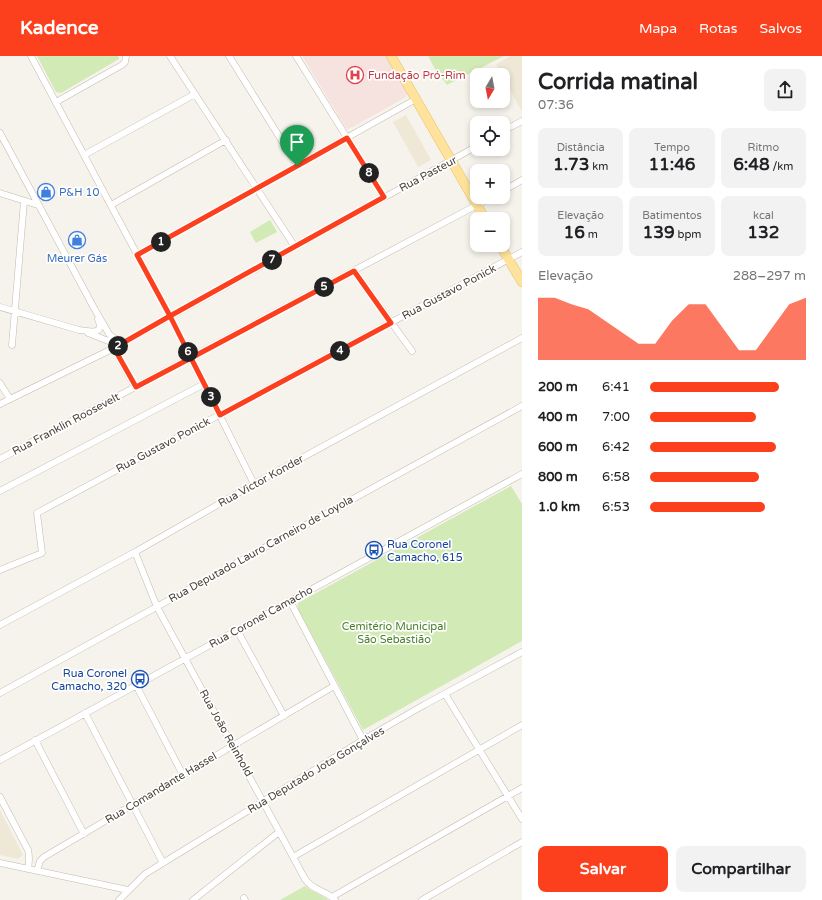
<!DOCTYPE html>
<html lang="pt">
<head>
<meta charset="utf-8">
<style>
  body { margin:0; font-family:"Varela Round",sans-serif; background:#f2f2f2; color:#202124; height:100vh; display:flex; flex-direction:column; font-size:15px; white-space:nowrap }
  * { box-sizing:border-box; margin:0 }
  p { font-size:13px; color:#757577 }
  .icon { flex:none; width:22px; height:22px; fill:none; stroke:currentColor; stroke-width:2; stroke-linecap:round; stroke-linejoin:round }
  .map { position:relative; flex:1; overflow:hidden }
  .drawer { display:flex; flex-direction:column; background:#fff; width:300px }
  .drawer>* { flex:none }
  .needle { width:26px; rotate:190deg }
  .fabs { position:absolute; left:470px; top:12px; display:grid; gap:8px }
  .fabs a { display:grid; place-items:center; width:40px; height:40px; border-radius:8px; background:#fff; box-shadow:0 2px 6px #0003; font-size:20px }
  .pin { position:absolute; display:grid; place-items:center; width:34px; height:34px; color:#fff; margin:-41px -17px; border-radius:50% 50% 50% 0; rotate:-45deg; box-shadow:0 0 4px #0007 }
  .pin .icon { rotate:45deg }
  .km { position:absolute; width:20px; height:20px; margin:-10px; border-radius:50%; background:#222; color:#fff; font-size:11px; line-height:20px; text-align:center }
  .round { display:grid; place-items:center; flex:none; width:42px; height:42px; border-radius:8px; background:#f2f2f2 }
  .overview { display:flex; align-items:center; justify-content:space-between; height:68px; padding:0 16px }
  h1 { font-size:22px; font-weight:700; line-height:30px }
  .stats { display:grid; grid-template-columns:repeat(3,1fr); gap:6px; height:68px; padding:4px 16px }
  .stats div { display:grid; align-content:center; border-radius:8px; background:#f2f2f2; text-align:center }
  .stats b { font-size:17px; font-weight:700 }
  .stats small { font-size:11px; font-weight:400 }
  .stats p { font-size:11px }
  .chart { height:112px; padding:8px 16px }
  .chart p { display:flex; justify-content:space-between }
  .chart svg { width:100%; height:72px; margin-top:4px; fill:#fc3f1d; opacity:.7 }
  .button { display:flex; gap:8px; margin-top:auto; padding:8px 16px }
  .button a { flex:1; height:46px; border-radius:8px; background:#fc3f1d; color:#fff; font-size:16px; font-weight:700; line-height:46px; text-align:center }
  .button a+a { background:#f2f2f2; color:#202124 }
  ul { padding:0 16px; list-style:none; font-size:13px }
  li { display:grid; grid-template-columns:64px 48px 1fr; align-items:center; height:30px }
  li i { height:10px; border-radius:5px; background:#fc3f1d }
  header { display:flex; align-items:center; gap:24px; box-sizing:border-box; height:56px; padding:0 20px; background:#fc3f1d; color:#fff }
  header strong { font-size:19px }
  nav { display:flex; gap:22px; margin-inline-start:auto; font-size:14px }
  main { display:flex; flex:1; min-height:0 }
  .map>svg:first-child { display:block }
  .education { fill:#efe8d6 }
  .medical { fill:#f6e3e0 }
  .green { fill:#d2eab5 }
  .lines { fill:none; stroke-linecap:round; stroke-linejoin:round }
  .street-casing { stroke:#c2bbae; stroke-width:7 }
  .primary-casing { stroke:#e6c16a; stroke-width:10 }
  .street { stroke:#fff; stroke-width:6 }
  .primary { stroke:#ffe39c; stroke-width:9 }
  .route-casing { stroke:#fff; stroke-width:8 }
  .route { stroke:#fc3f1d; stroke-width:5 }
  .labels { text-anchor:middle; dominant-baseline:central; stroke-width:3.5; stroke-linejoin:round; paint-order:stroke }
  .health-label { font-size:11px; fill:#be3a42; stroke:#fff; text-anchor:start }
  .street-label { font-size:11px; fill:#4b4439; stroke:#fff }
  .shop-label { font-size:11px; fill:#366cbe; stroke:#fff; text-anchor:start }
  .transit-label { font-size:11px; fill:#164399; stroke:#fff; text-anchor:start }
  .park-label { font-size:11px; fill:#4a7f2a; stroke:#fff }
</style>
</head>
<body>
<header>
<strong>Kadence</strong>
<nav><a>Mapa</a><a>Rotas</a><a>Salvos</a></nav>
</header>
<main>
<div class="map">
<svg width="522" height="844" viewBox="0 0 522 844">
  <rect width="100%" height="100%" fill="#f6f3ec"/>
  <!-- education -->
  <path class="education" d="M511 0H522V56L503 21V19H502L496 8Z
    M406 59 431 104 418 111 393 66Z
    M0 754 23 799 18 803 0 799Z"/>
  <!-- medical -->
  <path class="medical" d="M302 0H386L407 38 406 41 351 72 348 73 346 72Z"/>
  <!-- green -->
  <path class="green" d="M37 0H118L119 3 61 37 56 36Z
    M428 0H504L447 29 435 13Z
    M270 164 277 176 256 187 250 176Z
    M511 430 522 448V585L363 674 298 553V547Z
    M305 830C312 836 322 838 328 844H280Z"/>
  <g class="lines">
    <!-- street casing -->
    <g class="street-casing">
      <path id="street" d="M31 0 170 260 254 428
        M170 0 295 191
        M229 0 297 109
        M296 0 384 141
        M56 46 122 9 125 6 126 0
        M503 75 522 65
        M0 77 94 252 109 278C114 284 120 284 127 285
        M84 99 195 38
        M503 135 522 124
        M0 137 38 149
        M111 149 226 84
        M137 199 416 43
        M354 215 412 295
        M0 251 79 274C90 275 105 280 98 263
        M88 277 111 286 119 287
        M12 289 24 145
        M114 292 135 331
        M0 327 10 343
        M0 348 114 292 295 191 477 90
        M0 403 492 141
        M0 435 204 328
        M135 496 157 551 305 823C313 835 326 834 335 844
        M0 514 42 497 37 457 522 196
        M290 545 363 684
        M0 569 135 496 254 428 522 282
        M237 574 284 660
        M136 629 183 719
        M0 637 522 350
        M445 638 522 763
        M85 657 163 807
        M35 684 84 778
        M0 704 522 418
        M0 741 28 794C30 801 29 806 28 813
        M293 801 522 669
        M0 807 128 834
        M37 815 40 805 44 801 334 630
        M332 841 522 732
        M244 842 245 844
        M119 844 145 818 363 684 424 649 522 596
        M193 844 279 776
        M422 844 522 786"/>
    </g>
    <!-- primary casing -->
    <g class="primary-casing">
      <path id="primary" d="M391 0 485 163
        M500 189 522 226"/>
    </g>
    <!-- street -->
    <use href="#street" class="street"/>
    <!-- primary -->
    <use href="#primary" class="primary"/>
  </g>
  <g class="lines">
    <!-- route casing -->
    <g class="route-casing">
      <path id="route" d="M297 110 137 199 170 260 114 292 136 331 191 302 220 359 391 267 354 215 191 302 170 260 384 141 347 82 297 110"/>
    </g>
    <!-- route -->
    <use href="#route" class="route"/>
  </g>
  <!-- icons -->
  <defs>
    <g id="hospital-ring" transform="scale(0.9)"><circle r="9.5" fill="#fff" stroke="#e0444e" stroke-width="1.5"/><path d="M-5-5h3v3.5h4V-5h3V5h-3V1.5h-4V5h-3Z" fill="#e0444e"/></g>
    <g id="shop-ring" transform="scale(0.9)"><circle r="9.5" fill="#fff" stroke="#3f7fe0" stroke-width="1.5"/><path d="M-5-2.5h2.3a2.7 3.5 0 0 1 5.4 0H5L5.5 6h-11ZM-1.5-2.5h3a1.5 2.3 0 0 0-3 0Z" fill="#3f7fe0"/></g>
    <g id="bus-ring" transform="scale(0.9)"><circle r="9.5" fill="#fff" stroke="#1a4fb4" stroke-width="1.5"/><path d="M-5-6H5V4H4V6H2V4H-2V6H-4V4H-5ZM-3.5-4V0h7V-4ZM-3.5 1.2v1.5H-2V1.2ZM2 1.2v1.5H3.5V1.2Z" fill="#1a4fb4"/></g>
  </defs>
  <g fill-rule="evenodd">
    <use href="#hospital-ring" x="355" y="19"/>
    <use href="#shop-ring" x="46" y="136"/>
    <use href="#shop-ring" x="77" y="184"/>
    <use href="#bus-ring" x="374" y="494"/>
    <use href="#bus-ring" x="140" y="623"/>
  </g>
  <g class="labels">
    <!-- health labels -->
    <g class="health-label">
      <text x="368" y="19">Fundação Pró-Rim</text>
    </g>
    <!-- street labels -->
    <g class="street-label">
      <text transform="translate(428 118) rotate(-28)">Rua Pasteur</text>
      <text transform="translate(449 236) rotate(-28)">Rua Gustavo Ponick</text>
      <text transform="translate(66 368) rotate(-28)">Rua Franklin Roosevelt</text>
      <text transform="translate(163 389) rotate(-28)">Rua Gustavo Ponick</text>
      <text transform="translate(261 425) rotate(-29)">Rua Victor Konder</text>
      <text transform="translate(261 493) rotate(-29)">Rua Deputado Lauro Carneiro de Loyola</text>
      <text transform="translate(261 561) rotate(-29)">Rua Coronel Camacho</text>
      <text transform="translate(226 677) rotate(61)">Rua João Reinhold</text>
      <text transform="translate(316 714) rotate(-31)">Rua Deputado Jota Gonçalves</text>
      <text transform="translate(161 732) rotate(-31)">Rua Comandante Hassel</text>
    </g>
    <!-- shop labels -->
    <g class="shop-label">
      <text x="59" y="136">P&amp;H 10</text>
      <text x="77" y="202" text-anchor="middle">Meurer Gás</text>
    </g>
    <!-- transit labels -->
    <g class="transit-label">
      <text x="387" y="488">Rua Coronel<tspan x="387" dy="13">Camacho, 615</tspan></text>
      <text x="127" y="617" text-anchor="end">Rua Coronel<tspan x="127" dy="13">Camacho, 320</tspan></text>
    </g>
    <!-- park labels -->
    <g class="park-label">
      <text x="394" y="570">Cemitério Municipal<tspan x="394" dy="13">São Sebastião</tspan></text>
    </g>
  </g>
</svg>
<div class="fabs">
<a><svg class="needle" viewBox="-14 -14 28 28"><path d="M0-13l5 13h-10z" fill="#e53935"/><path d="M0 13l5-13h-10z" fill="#757577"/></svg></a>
<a><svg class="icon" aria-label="locate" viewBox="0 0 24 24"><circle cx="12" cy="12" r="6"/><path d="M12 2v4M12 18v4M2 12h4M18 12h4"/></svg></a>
<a>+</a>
<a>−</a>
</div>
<div class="pin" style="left:297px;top:110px;background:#1e9e55"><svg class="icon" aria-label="arrive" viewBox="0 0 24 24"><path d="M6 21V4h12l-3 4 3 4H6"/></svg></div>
<b class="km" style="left:161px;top:186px">1</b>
<b class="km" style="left:118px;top:290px">2</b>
<b class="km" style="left:211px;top:341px">3</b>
<b class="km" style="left:340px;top:295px">4</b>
<b class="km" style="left:324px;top:231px">5</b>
<b class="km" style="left:188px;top:296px">6</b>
<b class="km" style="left:272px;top:204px">7</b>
<b class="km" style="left:369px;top:117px">8</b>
</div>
<section class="drawer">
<div class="overview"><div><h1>Corrida matinal</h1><p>07:36</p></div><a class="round"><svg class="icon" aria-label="share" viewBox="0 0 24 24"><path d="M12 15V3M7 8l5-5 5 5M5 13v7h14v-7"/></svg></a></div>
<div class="stats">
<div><p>Distância</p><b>1.73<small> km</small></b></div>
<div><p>Tempo</p><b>11:46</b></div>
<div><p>Ritmo</p><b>6:48<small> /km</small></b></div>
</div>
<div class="stats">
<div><p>Elevação</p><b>16<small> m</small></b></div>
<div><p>Batimentos</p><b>139<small> bpm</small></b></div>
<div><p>kcal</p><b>132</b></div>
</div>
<div class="chart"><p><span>Elevação</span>288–297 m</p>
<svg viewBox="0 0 160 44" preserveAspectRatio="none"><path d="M0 44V6L10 6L20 10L30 13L40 20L50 27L60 34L70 34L80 20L90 10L100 10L110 24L120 38L130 38L140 24L150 10L160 6V44z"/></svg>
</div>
<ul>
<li><b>200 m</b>6:41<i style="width:83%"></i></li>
<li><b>400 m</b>7:00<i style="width:68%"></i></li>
<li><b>600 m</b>6:42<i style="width:81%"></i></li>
<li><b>800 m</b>6:58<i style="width:70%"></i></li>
<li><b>1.0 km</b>6:53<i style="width:74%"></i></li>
</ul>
<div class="button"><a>Salvar</a><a>Compartilhar</a></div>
</section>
</main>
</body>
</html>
